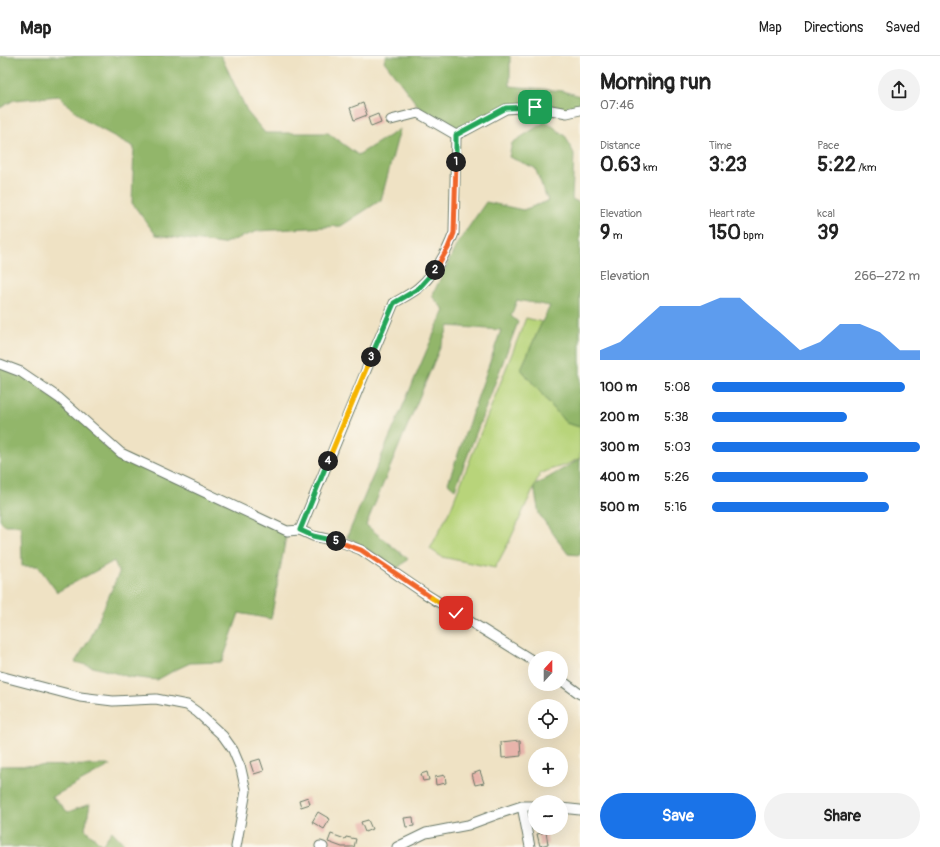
<!DOCTYPE html>
<html lang="en">
<head>
<meta charset="utf-8">
<style>
  body { margin:0; font-family:Pangolin,sans-serif; background:#f2f2f2; color:#222; height:100vh; display:flex; flex-direction:column; font-size:15px; white-space:nowrap }
  * { box-sizing:border-box; margin:0 }
  p { font-size:13px; color:#767676 }
  .icon { flex:none; width:22px; height:22px; fill:none; stroke:currentColor; stroke-width:2; stroke-linecap:round; stroke-linejoin:round }
  .map { position:relative; flex:1; overflow:hidden }
  .panel { display:flex; flex-direction:column; background:#fff; width:360px }
  .panel>* { flex:none }
  .needle { width:26px; rotate:21deg }
  .fabs { position:absolute; left:528px; top:595px; display:grid; gap:8px }
  .fabs a { display:grid; place-items:center; width:40px; height:40px; border-radius:50%; background:#fff; box-shadow:0 4px 16px #0002; font-size:20px }
  .pin { position:absolute; display:grid; place-items:center; width:34px; height:34px; color:#fff; margin:-17px; border-radius:8px; box-shadow:0 2px 6px #0006 }
  .km { position:absolute; width:20px; height:20px; margin:-10px; border-radius:50%; background:#222; color:#fff; font-size:11px; line-height:20px; text-align:center }
  .round { display:grid; place-items:center; flex:none; width:42px; height:42px; border-radius:21px; background:#f2f2f2 }
  .overview { display:flex; align-items:center; justify-content:space-between; height:68px; padding:0 20px }
  h1 { font-size:22px; font-weight:700; line-height:30px }
  .stats { display:grid; grid-template-columns:repeat(3,1fr); gap:6px; height:68px; padding:4px 20px }
  .stats div { display:grid; align-content:center }
  .stats b { font-size:20px; font-weight:700 }
  .stats small { font-size:11px; font-weight:400 }
  .stats p { font-size:11px }
  .chart { height:112px; padding:8px 20px }
  .chart p { display:flex; justify-content:space-between }
  .chart svg { width:100%; height:72px; margin-top:4px; fill:#1a73e8; opacity:.7 }
  .cta { display:flex; gap:8px; margin-top:auto; padding:8px 20px }
  .cta a { flex:1; height:46px; border-radius:24px; background:#1a73e8; color:#fff; font-size:16px; font-weight:700; line-height:46px; text-align:center }
  .cta a+a { background:#f2f2f2; color:#222 }
  ul { padding:0 20px; list-style:none; font-size:13px }
  li { display:grid; grid-template-columns:64px 48px 1fr; align-items:center; height:30px }
  li i { height:10px; border-radius:5px; background:#1a73e8 }
  header { display:flex; align-items:center; gap:24px; box-sizing:border-box; height:56px; padding:0 20px; background:#fff; border-bottom:1px solid #e0e0e0 }
  header strong { font-size:19px }
  nav { display:flex; gap:22px; margin-inline-start:auto; font-size:14px }
  main { display:flex; flex:1; min-height:0 }
  .map>svg:first-child { display:block }
  .green { fill:#b8d47a; stroke:#6c8857 }
  .forest { fill:#92b66a; stroke:#587a4f }
  .building { fill:#e8b4ab }
  .lines { fill:none; stroke-linecap:round; stroke-linejoin:round }
  .street-casing { stroke:#687766; stroke-width:11 }
  .street { stroke:#fff; stroke-width:9 }
  .split-1-casing { stroke:#fff; stroke-width:8 }
  .split-2-casing { stroke:#fff; stroke-width:8 }
  .split-3-casing { stroke:#fff; stroke-width:8 }
  .split-4-casing { stroke:#fff; stroke-width:8 }
  .split-5-casing { stroke:#fff; stroke-width:8 }
  .split-6-casing { stroke:#fff; stroke-width:8 }
  .split-7-casing { stroke:#fff; stroke-width:8 }
  .split-1 { stroke:#22a559; stroke-width:5 }
  .split-2 { stroke:#f0652b; stroke-width:5 }
  .split-3 { stroke:#22a559; stroke-width:5 }
  .split-4 { stroke:#f5b400; stroke-width:5 }
  .split-5 { stroke:#22a559; stroke-width:5 }
  .split-6 { stroke:#f0652b; stroke-width:5 }
  .split-7 { stroke:#f5b400; stroke-width:5 }
</style>
</head>
<body>
<header>
<strong>Map</strong>
<nav><a>Map</a><a>Directions</a><a>Saved</a></nav>
</header>
<main>
<div class="map">
<svg width="580" height="791" viewBox="0 0 580 791">
  <rect width="100%" height="100%" fill="#fbf7ec"/>
  <filter id="ink" filterUnits="userSpaceOnUse"><feTurbulence type="fractalNoise" baseFrequency=".025" numOctaves="2"/><feDisplacementMap in="SourceGraphic" scale="8" xChannelSelector="R" yChannelSelector="G"/><feConvolveMatrix kernelMatrix="1 2 1 2 8 2 1 2 1" color-interpolation-filters="sRGB"/></filter>
  <filter id="wash" filterUnits="userSpaceOnUse"><feTurbulence type="fractalNoise" baseFrequency=".012" numOctaves="4" result="noise"/><feDisplacementMap in="SourceGraphic" scale="16" xChannelSelector="R" yChannelSelector="G"/><feGaussianBlur stdDeviation="0.9" result="paint"/><feColorMatrix in="noise" values="0 0 0 0 0 0 0 0 0 0 0 0 0 0 0 0 0 1.4 0 .05"/><feComposite in="paint" operator="in"/></filter>
  <g filter="url(#wash)">
    <rect width="100%" height="100%" fill="#efe2c4"/>
    <!-- green -->
    <path class="green" d="M526 262 542 266 521 313 566 367 580 371V402L566 409 549 414 540 418 509 486 495 512 442 501 430 493 451 452Z"/>
    <!-- forest -->
    <path class="forest" d="M0 0H221L248 57 265 77H328L358 99 400 73 381 144 341 170 258 175 222 188 156 179 132 147 134 91 86 65 59 40 14 44 0 52Z
      M386 0H510V30L563 35 580 40V50L571 52 550 61 535 47 482 60 463 73 450 71 421 54 384 5Z
      M546 65 566 81 574 98 572 143 580 147V371L566 367 521 313 542 266 550 250 517 244 511 260 518 266 455 433 448 427 501 274 449 270 366 469 408 503 398 512 347 481 444 254 432 240 457 188 486 146 523 154 548 145 535 112 509 101 512 87Z
      M0 308 21 316 121 397 287 475 271 563 239 557 222 606 190 607 175 614 157 624 130 621 75 606 91 581 119 517 114 505 57 536 38 510H22L21 469H4L0 464Z
      M580 403V499L568 498 539 458 534 430Z
      M111 709 52 741 68 756 90 748 85 773 102 789 112 775 127 791H0V710Z"/>
    <g id="blocks">
      <!-- building -->
      <path class="building" d="M363 47 367 59 354 64 350 52Z
        M378 58 381 67 371 71 368 62Z
        M520 684 521 700 502 702 501 686Z
        M260 703 264 715 254 718 250 706Z
        M480 715 484 727 475 729 472 718Z
        M427 716 429 724 423 725 421 718Z
        M445 719 446 727 436 729 435 721Z
        M308 741 310 748 301 751 299 744Z
        M318 756 330 763 324 773 312 766Z
        M413 761 414 770 406 771 404 762Z
        M368 764 372 773 365 776 361 766Z
        M546 776 548 788 540 790 537 778Z
        M331 778 345 783 346 781 356 783 354 791H342L328 786Z"/>
    </g>
  </g>
  <g filter="url(#ink)">
    <use href="#blocks" fill-opacity="0" stroke="#687766" stroke-width="1"/>
    <g class="lines">
      <!-- street casing -->
      <g class="street-casing">
        <path id="street" d="M391 64 418 57 456 79
          M0 308 21 316 59 342 121 397 287 475 300 474
          M535 606 424 537 361 494 341 486 313 480 300 474 394 247C402 242 411 238 418 232 435 218 446 198 454 177L456 79 465 75 506 53 535 51 567 57 580 54
          M0 620 80 641 113 645 156 643 187 649 197 656 223 680 233 694 241 713 246 735 236 791
          M561 624 580 638
          M561 752 580 754
          M320 790 323 791
          M397 791 426 777 468 769 495 759 522 750
          M530 791 522 750H535"/>
      </g>
      <!-- street -->
      <use href="#street" class="street"/>
    </g>
  </g>
  <g class="lines" filter="url(#ink)">
    <!-- split-1 casing -->
    <g class="split-1-casing">
      <path id="split-1" d="M456 106V79L506 52 535 51"/>
    </g>
    <!-- split-2 casing -->
    <g class="split-2-casing">
      <path id="split-2" d="M435 214 448 192 454 177 456 106"/>
    </g>
    <!-- split-3 casing -->
    <g class="split-3-casing">
      <path id="split-3" d="M371 301 394 247 418 233 435 214"/>
    </g>
    <!-- split-4 casing -->
    <g class="split-4-casing">
      <path id="split-4" d="M328 405 371 301"/>
    </g>
    <!-- split-5 casing -->
    <g class="split-5-casing">
      <path id="split-5" d="M328 405 300 474 313 480 336 485"/>
    </g>
    <!-- split-6 casing -->
    <g class="split-6-casing">
      <path id="split-6" d="M336 485 361 494 432 542"/>
    </g>
    <!-- split-7 casing -->
    <g class="split-7-casing">
      <path id="split-7" d="M432 542 456 557"/>
    </g>
    <!-- split-1 -->
    <use href="#split-1" class="split-1"/>
    <!-- split-2 -->
    <use href="#split-2" class="split-2"/>
    <!-- split-3 -->
    <use href="#split-3" class="split-3"/>
    <!-- split-4 -->
    <use href="#split-4" class="split-4"/>
    <!-- split-5 -->
    <use href="#split-5" class="split-5"/>
    <!-- split-6 -->
    <use href="#split-6" class="split-6"/>
    <!-- split-7 -->
    <use href="#split-7" class="split-7"/>
  </g>
</svg>
<div class="fabs">
<a><svg class="needle" viewBox="-14 -14 28 28"><path d="M0-13l5 13h-10z" fill="#e53935"/><path d="M0 13l5-13h-10z" fill="#767676"/></svg></a>
<a><svg class="icon" aria-label="locate" viewBox="0 0 24 24"><circle cx="12" cy="12" r="6"/><path d="M12 2v4M12 18v4M2 12h4M18 12h4"/></svg></a>
<a>+</a>
<a>−</a>
</div>
<div class="pin" style="left:535px;top:51px;background:#1e9e55"><svg class="icon" aria-label="arrive" viewBox="0 0 24 24"><path d="M6 21V4h12l-3 4 3 4H6"/></svg></div>
<div class="pin" style="left:456px;top:557px;background:#d93025"><svg class="icon" aria-label="check" viewBox="0 0 24 24"><path d="M5 12l5 5 9-10"/></svg></div>
<b class="km" style="left:456px;top:106px">1</b>
<b class="km" style="left:435px;top:214px">2</b>
<b class="km" style="left:371px;top:301px">3</b>
<b class="km" style="left:328px;top:405px">4</b>
<b class="km" style="left:336px;top:485px">5</b>
</div>
<section class="panel">
<div class="overview"><div><h1>Morning run</h1><p>07:46</p></div><a class="round"><svg class="icon" aria-label="share" viewBox="0 0 24 24"><path d="M12 15V3M7 8l5-5 5 5M5 13v7h14v-7"/></svg></a></div>
<div class="stats">
<div><p>Distance</p><b>0.63<small> km</small></b></div>
<div><p>Time</p><b>3:23</b></div>
<div><p>Pace</p><b>5:22<small> /km</small></b></div>
</div>
<div class="stats">
<div><p>Elevation</p><b>9<small> m</small></b></div>
<div><p>Heart rate</p><b>150<small> bpm</small></b></div>
<div><p>kcal</p><b>39</b></div>
</div>
<div class="chart"><p><span>Elevation</span>266–272 m</p>
<svg viewBox="0 0 160 44" preserveAspectRatio="none"><path d="M0 44V38L10 33L20 22L30 11L40 11L50 11L60 6L70 6L80 17L90 27L100 38L110 33L120 22L130 22L140 27L150 38L160 38V44z"/></svg>
</div>
<ul>
<li><b>100 m</b>5:08<i style="width:93%"></i></li>
<li><b>200 m</b>5:38<i style="width:65%"></i></li>
<li><b>300 m</b>5:03<i style="width:100%"></i></li>
<li><b>400 m</b>5:26<i style="width:75%"></i></li>
<li><b>500 m</b>5:16<i style="width:85%"></i></li>
</ul>
<div class="cta"><a>Save</a><a>Share</a></div>
</section>
</main>
</body>
</html>
